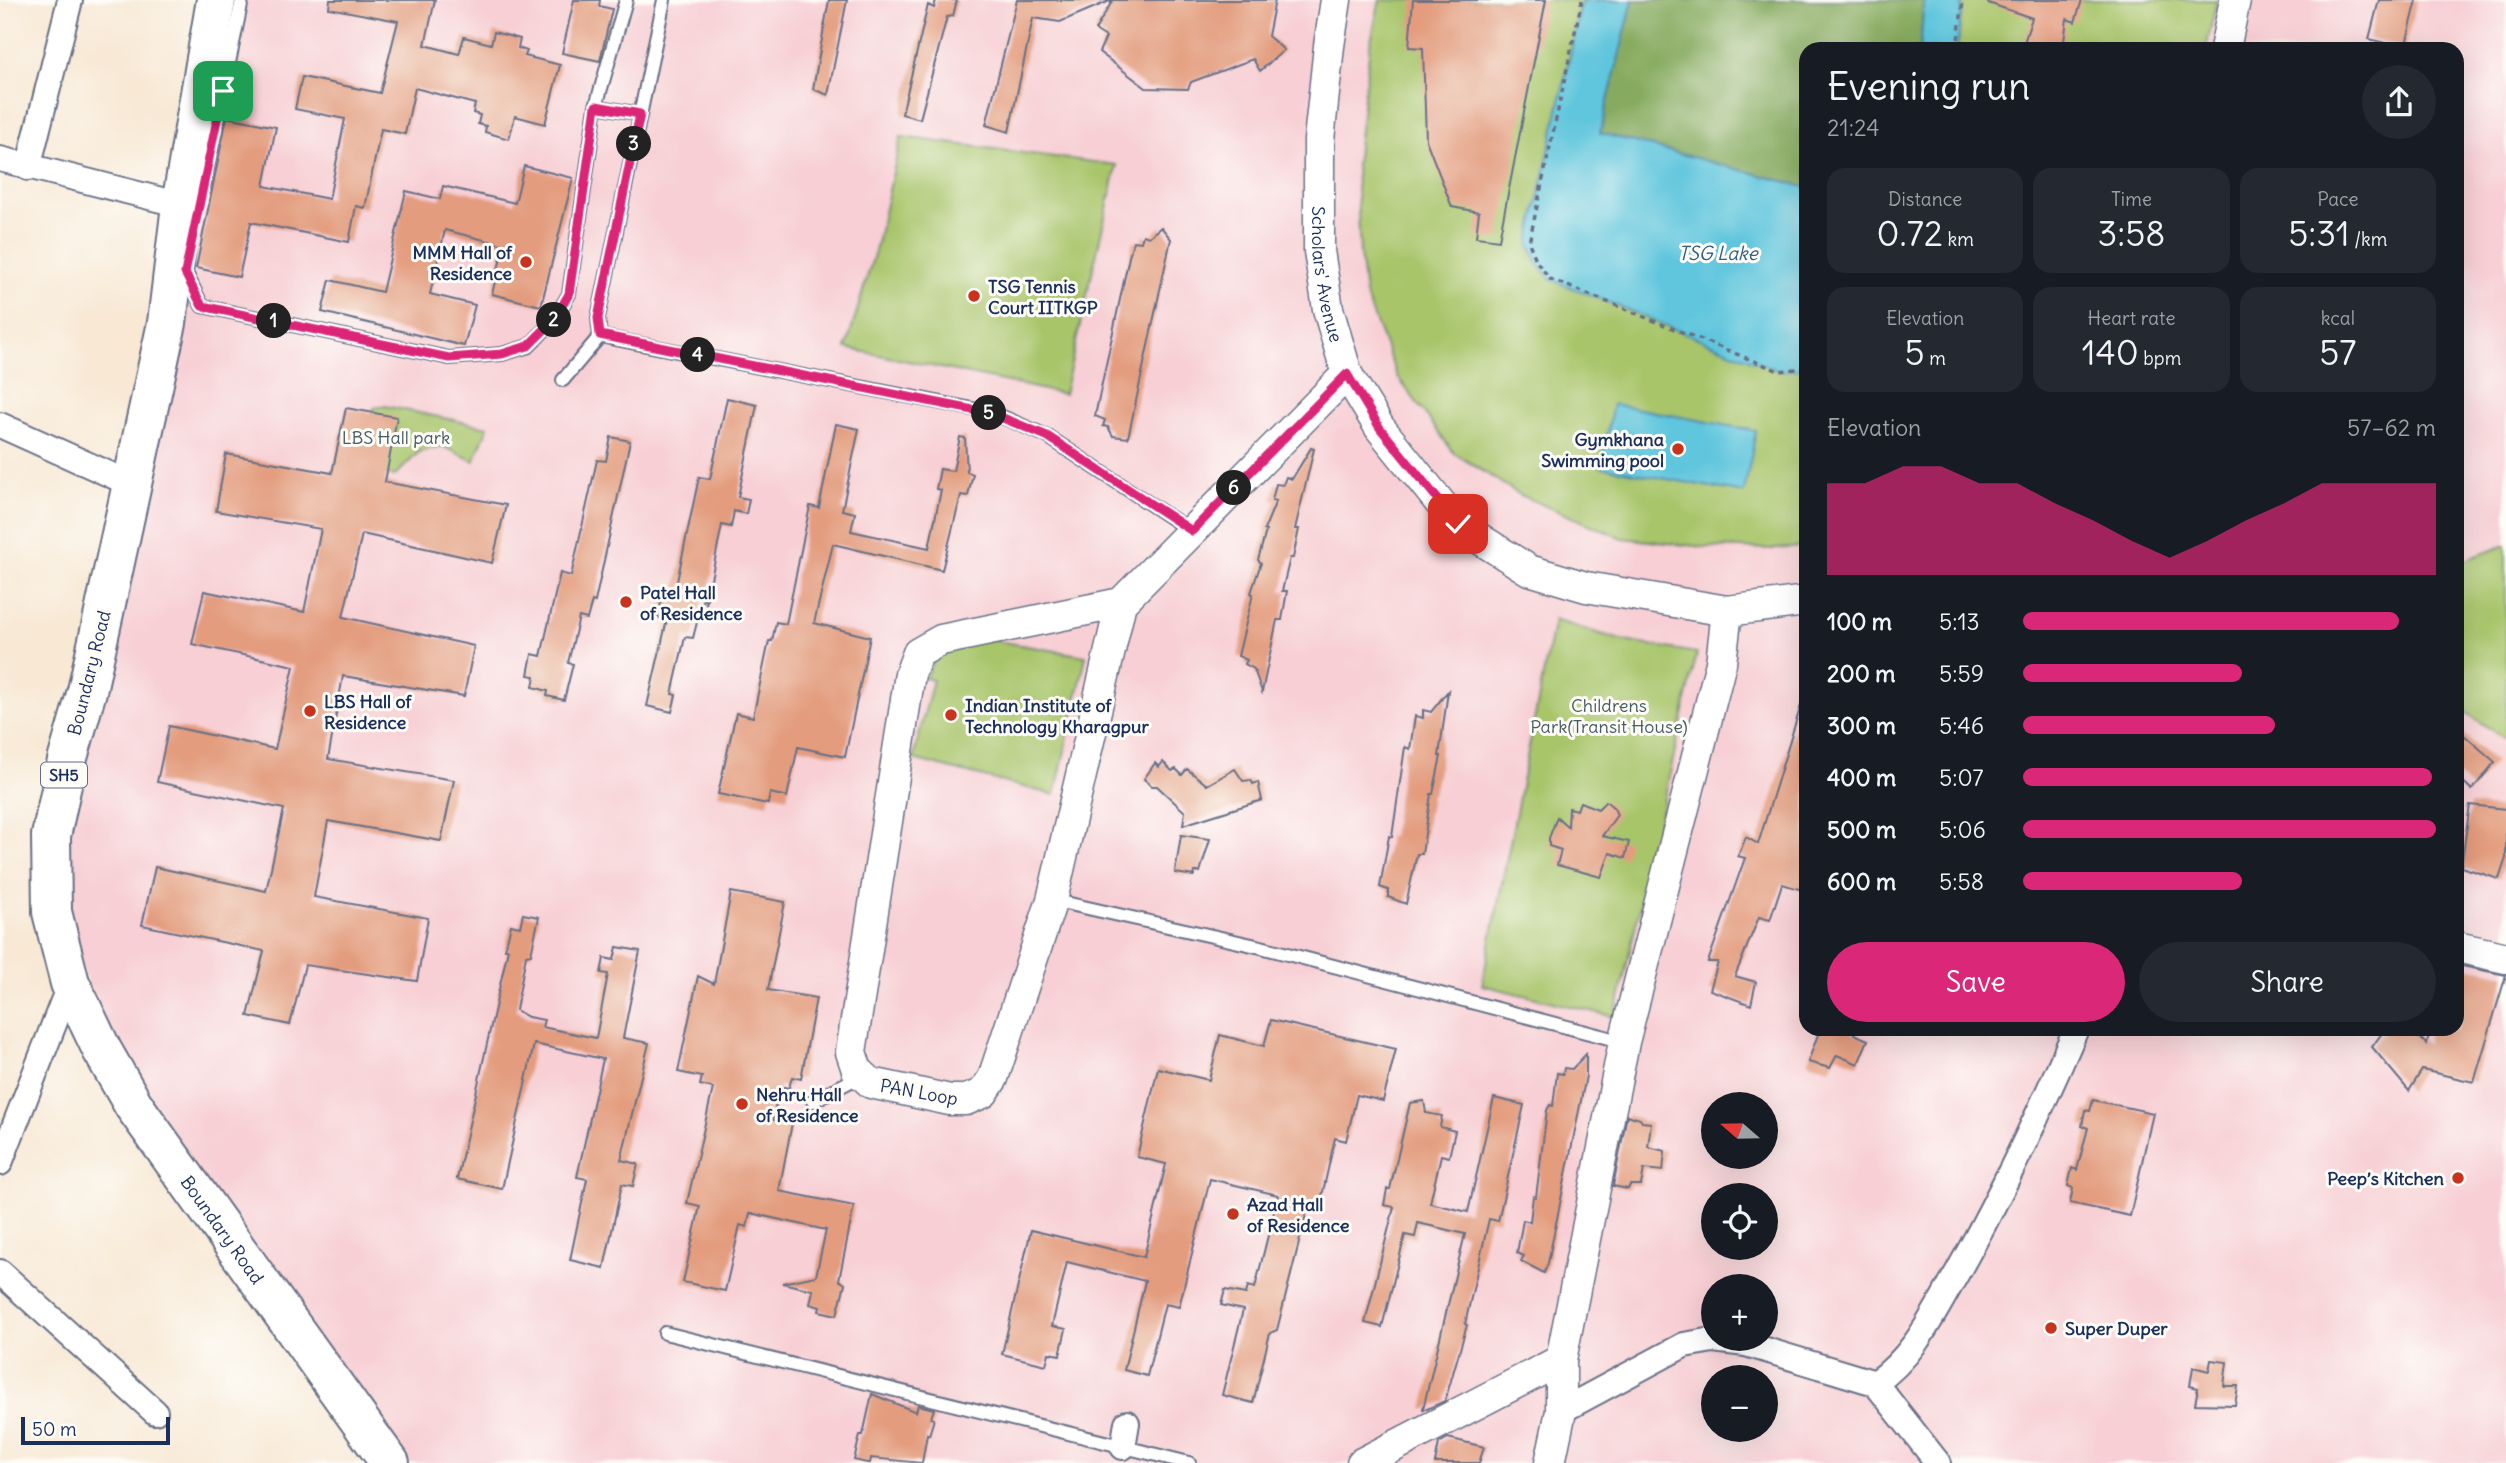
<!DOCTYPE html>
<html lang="en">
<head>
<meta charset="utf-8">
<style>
  body { margin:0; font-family:Delius,sans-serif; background:#242831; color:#f1f3f6; height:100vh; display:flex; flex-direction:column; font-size:26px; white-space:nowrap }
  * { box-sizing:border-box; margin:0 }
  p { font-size:23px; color:#9ea1a6 }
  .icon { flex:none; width:38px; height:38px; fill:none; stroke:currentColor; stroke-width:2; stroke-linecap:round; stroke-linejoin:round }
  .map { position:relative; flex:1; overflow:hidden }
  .details { position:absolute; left:1799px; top:42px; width:665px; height:994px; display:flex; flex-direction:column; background:#171b24; border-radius:21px; box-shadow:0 7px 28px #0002 }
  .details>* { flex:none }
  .needle { width:46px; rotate:290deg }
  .controls { position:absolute; left:1701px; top:1092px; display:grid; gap:14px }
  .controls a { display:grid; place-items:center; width:77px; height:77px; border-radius:50%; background:#171b24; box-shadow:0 7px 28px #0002; font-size:35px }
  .scale { position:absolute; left:21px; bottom:18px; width:149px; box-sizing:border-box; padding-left:7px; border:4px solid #1b2f5e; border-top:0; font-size:19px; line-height:24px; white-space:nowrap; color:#1b2f5e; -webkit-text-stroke:5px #fdfcf7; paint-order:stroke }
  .pin { position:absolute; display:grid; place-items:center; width:60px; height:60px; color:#fff; margin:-30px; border-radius:14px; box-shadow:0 4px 10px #0006 }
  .km { position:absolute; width:35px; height:35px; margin:-18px; border-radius:50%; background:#222; color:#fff; font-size:19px; line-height:35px; text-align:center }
  .round { display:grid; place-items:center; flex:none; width:74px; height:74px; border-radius:37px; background:#242831 }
  .overview { display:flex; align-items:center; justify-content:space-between; height:119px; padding:0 28px }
  h1 { font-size:38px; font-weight:600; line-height:52px }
  .metrics { display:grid; grid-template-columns:repeat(3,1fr); gap:10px; height:119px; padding:7px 28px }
  .metrics div { display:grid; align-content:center; border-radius:18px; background:#242831; text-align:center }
  .metrics b { font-size:35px; font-weight:600 }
  .metrics small { font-size:19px; font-weight:400 }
  .metrics p { font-size:19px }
  .chart { height:196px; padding:14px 28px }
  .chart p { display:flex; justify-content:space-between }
  .chart svg { width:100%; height:126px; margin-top:7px; fill:#db2777; opacity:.7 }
  .button { display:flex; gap:14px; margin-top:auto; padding:14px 28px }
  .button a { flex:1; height:80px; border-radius:42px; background:#db2777; color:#fff; font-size:28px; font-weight:600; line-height:80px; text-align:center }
  .button a+a { background:#242831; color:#f1f3f6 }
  ul { padding:0 28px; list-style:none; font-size:23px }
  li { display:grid; grid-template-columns:112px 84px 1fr; align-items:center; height:52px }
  li i { height:18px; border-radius:9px; background:#db2777 }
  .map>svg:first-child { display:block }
  .built { fill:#f7cfd4; fill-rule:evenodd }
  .green { fill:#a8c56b; stroke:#627a64; stroke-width:2 }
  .forest { fill:#86aa5f; stroke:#506c5e; stroke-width:2 }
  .water { fill:#60c6dd; stroke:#3e7a9e; stroke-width:2 }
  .building { fill:#e39c7e }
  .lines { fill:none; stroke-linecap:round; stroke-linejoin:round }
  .service-casing { stroke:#687087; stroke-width:16 }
  .minor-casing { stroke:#687087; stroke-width:28 }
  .tertiary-casing { stroke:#687087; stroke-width:33 }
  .primary-casing { stroke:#687087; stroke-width:42 }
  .path { stroke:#687087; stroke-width:3.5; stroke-dasharray:5 5; stroke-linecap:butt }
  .service { stroke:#fff; stroke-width:12 }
  .minor { stroke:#fff; stroke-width:24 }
  .tertiary { stroke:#fff; stroke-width:30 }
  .primary { stroke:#fff; stroke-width:38 }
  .route-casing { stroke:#fff; stroke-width:14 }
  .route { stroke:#db2777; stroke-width:9 }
  .poi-dot { fill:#c8321e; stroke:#fdfcf7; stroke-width:2.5 }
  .labels { text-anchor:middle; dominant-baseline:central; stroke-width:6; stroke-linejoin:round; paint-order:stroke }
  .shield { fill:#fdfcf7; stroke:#5f6c8c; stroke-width:2 }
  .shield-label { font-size:16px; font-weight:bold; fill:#1b2f5e }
  .poi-label { font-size:18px; font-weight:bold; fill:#1b2f5e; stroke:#fdfcf7; text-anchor:start }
  .street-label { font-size:18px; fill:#1b2f5e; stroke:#fdfcf7 }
  .park-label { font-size:18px; fill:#455c62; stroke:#fdfcf7 }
  .water-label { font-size:19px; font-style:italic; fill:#305c84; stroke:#fdfcf7 }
</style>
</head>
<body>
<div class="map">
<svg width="2506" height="1463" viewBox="0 0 2506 1463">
  <rect width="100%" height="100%" fill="#fdfcf7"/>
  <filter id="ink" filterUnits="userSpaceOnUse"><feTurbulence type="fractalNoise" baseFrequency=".0143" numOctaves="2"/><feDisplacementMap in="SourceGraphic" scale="14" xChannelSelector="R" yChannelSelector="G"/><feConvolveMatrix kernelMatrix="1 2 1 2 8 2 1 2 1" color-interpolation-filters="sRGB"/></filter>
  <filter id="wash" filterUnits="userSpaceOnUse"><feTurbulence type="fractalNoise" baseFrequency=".00686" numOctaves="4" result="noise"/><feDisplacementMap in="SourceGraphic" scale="28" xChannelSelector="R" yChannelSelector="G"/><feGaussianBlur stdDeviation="1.57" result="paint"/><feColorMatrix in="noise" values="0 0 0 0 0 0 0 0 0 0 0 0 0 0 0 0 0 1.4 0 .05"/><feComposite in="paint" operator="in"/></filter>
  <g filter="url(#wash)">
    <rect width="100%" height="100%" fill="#f8e8d4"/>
    <!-- built -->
    <path class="built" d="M228 0H2506V1463H405L129 1080 78 958 65 902 66 832ZM1806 49H2457V1029H1806ZM1713 1104H1766V1157H1713ZM1713 1195H1766V1248H1713ZM1713 1286H1766V1339H1713ZM1713 1377H1766V1430H1713Z"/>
    <!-- green -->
    <path class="green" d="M1380 0H2217L2206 49H1806V547L1773 549 1704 547 1622 538 1522 496 1454 453 1397 376 1365 294 1360 254 1356 165 1370 45Z
      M901 137 1117 165 1064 394 846 348 877 244Z
      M385 406 488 427 474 461 442 446 419 452 395 476 360 468 374 408Z
      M2506 545V740L2457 706V563Z
      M1554 620 1624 641 1697 653 1615 1017 1482 985Z
      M980 638 1086 656 1055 795 913 759 933 680 925 678 939 650Z"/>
    <!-- forest -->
    <path class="forest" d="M1633 0H1924L1920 49H1806V187L1600 133Z"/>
    <!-- water -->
    <path class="water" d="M1582 0H1633L1600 133 1806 187V368L1779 371 1550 279 1537 262 1529 243Z
      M1924 0H1963L1957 49H1920Z
      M1613 404 1756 431 1744 493 1601 467Z"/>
    <g id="blocks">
      <!-- building -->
      <path class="building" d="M330 0H435L425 45 459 54 464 37 491 44 494 32 520 39 518 48 527 51 525 56 560 65 545 124 515 116 509 139 485 132 486 126 478 124 480 115 473 113 475 104 415 88 405 134 381 129 365 208 356 206 349 242 251 222 239 277 196 268 227 117 276 127 264 186 329 199 345 119 295 109 302 77 380 93 398 21 329 8Z
        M574 0H600L599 6 612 9 600 61 562 53Z
        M829 0H847L828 95 813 89Z
        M936 0H957L953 16 947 17 920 119 902 114 928 5 934 8Z
        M1017 0H1112L1060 22 1033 18 1009 132 986 125Z
        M1113 0H1275L1268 36 1284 50 1260 71 1253 59 1191 82 1188 89 1146 88 1099 52 1106 37 1095 30Z
        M1413 0H1546L1499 240 1476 237 1479 212 1452 207 1426 140 1423 48 1409 47Z
        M1988 0H2082L2075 22 2067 19 2063 49H2022L2032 18 1988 3Z
        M2379 0H2417L2405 48 2369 39Z
        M524 166 573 178 541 306 492 294 504 245 445 230 430 294 475 305 464 346 322 312 330 280 382 292 406 191 440 199 443 186 515 203Z
        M1161 227 1171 239 1128 438 1113 436 1108 427 1103 426 1105 420 1095 416 1129 257 1133 241 1141 242 1143 235 1149 237Z
        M727 398 757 405 738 497 749 499 746 514 734 511 731 527 722 525 706 604 704 595 693 638 685 637 672 694 676 695 672 712 647 706 667 620 658 617 664 589 675 591 699 477 710 479Z
        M346 408 397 417 385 482 506 505 492 563 362 534 343 617 474 646 464 696 343 676 328 759 454 780 441 841 328 821 314 897 428 918 417 981 305 965 290 1025 248 1016 264 951 142 925 155 867 266 891 284 809 157 782 169 726 275 749 294 666 192 644 204 591 304 612 321 529 216 511 226 454 332 473Z
        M836 424 859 429 842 510 855 513 851 531 929 548 941 490 936 489 940 469 953 471 960 437 965 438 967 472 973 474 968 496 961 495 942 570 833 544 814 623 870 637 845 757 798 747 787 797 770 793 768 804 718 794 736 713 753 717 769 641H772L776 622 786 624 810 506 819 508Z
        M611 437 630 441 595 602 592 601 587 619 579 617 568 663 573 664 564 700 547 696 548 691 533 687 535 676 528 675 532 654 541 656 560 573 571 576 597 460 606 461Z
        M1311 448 1314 449 1295 529H1299L1293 558H1290L1282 591H1287L1282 620H1277L1262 692 1254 669 1245 664 1247 660 1238 656 1253 594 1251 593 1261 563 1258 560 1266 531 1264 530 1276 501 1272 500 1276 484 1283 485 1286 477 1292 479Z
        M1448 691 1439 756H1441L1433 794H1431L1422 854H1417L1406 904 1388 897V890L1380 887 1389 836 1392 837 1405 747 1410 749 1415 716 1423 718V710L1431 712Z
        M1802 702H1806V891L1782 884 1770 920 1759 917 1735 976 1756 982 1751 1005 1710 990 1718 962H1708L1745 858 1738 856 1746 837 1758 844Z
        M2457 729 2495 762 2472 790 2457 776Z
        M1163 762 1172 771 1176 769 1182 775 1187 769 1207 785 1235 769 1243 781 1251 780 1253 784 1258 782 1262 800 1183 825 1185 812 1157 786H1152L1144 779 1155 763 1159 767Z
        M1606 801 1614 808 1617 815 1602 836 1629 842 1625 858 1610 853 1601 877 1557 865 1561 850 1549 846V838L1557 817 1568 827 1569 808 1577 810 1580 802 1598 809Z
        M2470 805 2506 809V858L2499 879 2461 867Z
        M1181 835 1210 839 1200 872H1195L1194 876 1175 873Z
        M731 892 785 902 768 990 816 998 801 1079 792 1077 789 1088 779 1086 773 1120 792 1123 779 1191 854 1206 839 1280 845 1284 837 1315 819 1311 820 1307 810 1304 813 1290 782 1283 816 1276 826 1230 750 1213 747 1227 740 1225 725 1291 683 1282 700 1206 687 1203 713 1088 700 1085 702 1077 678 1072 698 976 714 984Z
        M523 914 539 917 531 954 526 955 516 1010 528 1017 544 1020 542 1027 596 1038 608 974 601 973 604 958 614 960 617 947 640 951 623 1038 649 1043 621 1160 638 1164 633 1186 622 1184 604 1268 570 1260 587 1179 577 1177 603 1059 534 1044 502 1189 457 1179 508 949H505L511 925 520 927Z
        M2457 965 2506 975 2474 1082 2422 1070 2409 1091 2372 1047 2385 1029H2409L2427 1044 2430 1029H2457Z
        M1271 1020 1396 1049 1383 1101 1357 1095 1346 1141 1335 1138 1320 1205 1309 1203 1277 1330 1270 1333 1253 1403 1222 1395 1243 1310 1221 1305 1225 1290 1246 1294 1248 1286 1255 1288 1278 1195 1210 1179 1179 1307 1165 1304 1147 1376 1124 1370 1145 1281 1067 1262 1052 1326 1066 1329 1060 1355 1049 1353 1046 1365 1002 1354 1031 1230 1144 1257 1166 1164 1137 1157 1158 1068 1209 1080 1220 1035 1264 1046Z
        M1820 1029H1855L1854 1034 1868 1040 1858 1064 1837 1055 1830 1068 1808 1062Z
        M1586 1054V1076L1548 1263 1544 1273 1521 1261 1524 1256 1517 1253 1523 1220 1530 1222 1533 1196 1536 1197 1547 1110 1550 1105 1553 1106 1557 1073 1563 1074 1564 1068 1572 1069Z
        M1494 1098 1524 1105 1498 1221 1489 1219 1465 1324 1467 1325 1445 1401 1427 1409H1423L1465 1234 1418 1223 1415 1237 1405 1235 1382 1327 1365 1323 1394 1207 1384 1205 1387 1189H1390L1410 1103 1424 1101 1426 1113 1442 1116 1440 1127 1455 1131 1449 1157 1441 1155 1430 1203 1468 1212Z
        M2093 1100 2153 1113 2130 1216 2070 1203 2073 1188 2068 1186 2072 1168 2077 1170 2088 1128 2082 1126 2085 1110 2090 1111Z
        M1627 1115 1640 1119 1642 1122 1651 1123 1648 1147 1665 1151 1663 1171 1644 1169 1641 1185H1630L1628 1189 1613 1186Z
        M2211 1360 2227 1362 2224 1386H2238L2235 1405 2195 1404 2198 1388 2190 1386 2193 1367 2209 1371Z
        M872 1394 916 1412 918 1405 934 1409 931 1418 934 1419 929 1435 927 1434 922 1463 871 1458 870 1463H867L854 1460 860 1435H863Z
        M1448 1438 1484 1447 1479 1463H1435L1439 1443Z"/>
    </g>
  </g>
  <g filter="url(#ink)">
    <use href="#blocks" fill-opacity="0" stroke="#687087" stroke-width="2"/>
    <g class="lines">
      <!-- service casing -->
      <g class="service-casing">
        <path id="service" d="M596 106 640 114
          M203 188 242 0
          M185 271 202 306 449 358 502 354 529 346 554 320 569 294 596 106 626 0
          M600 336 993 413 1047 436 1191 531
          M563 380 600 336 598 318 664 0
          M1052 900 1261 947 1624 1042
          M813 1101 862 1075
          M665 1333 1189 1463"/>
      </g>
      <!-- minor casing -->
      <g class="minor-casing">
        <path id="minor" d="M0 159 181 205
          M28 168 70 0
          M0 425 131 484
          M0 1163 70 983
          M0 1272 155 1412
          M1875 1383C1914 1357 1934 1313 1957 1273 2002 1194 2040 1112 2076 1029
          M1561 1411 1684 1345 1713 1340 1746 1344 1875 1383 1938 1463
          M1123 1447 1127 1423"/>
      </g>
      <!-- tertiary casing -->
      <g class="tertiary-casing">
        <g id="tertiary">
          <path id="s1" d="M1336 0 1329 46 1319 140V251L1328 309 1347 374 1380 428 1458 525 1529 570 1586 587 1727 611 1806 601"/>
          <path d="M2225 49 2235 0"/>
          <path d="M1121 603 1052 900 993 1078 983 1093 966 1100H950L871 1083 857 1070 851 1052 910 674 918 653 941 640 1121 603 1347 374"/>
          <path d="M2457 947 2506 958"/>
          <path d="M1362 1463 1561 1360"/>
          <path d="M1550 1463 1561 1411V1360L1624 1042 1721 663 1727 611"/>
        </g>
      </g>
      <!-- primary casing -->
      <g class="primary-casing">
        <g id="primary">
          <path id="s2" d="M216 0 181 205 167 323 87 691 67 761 51 836 52 912 70 983 102 1050 134 1106 390 1463"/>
        </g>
      </g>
      <!-- path -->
      <path class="path" d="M1582 0 1529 243 1537 262 1550 279 1779 371 1806 368
        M1957 49 1963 0"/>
      <!-- service -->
      <use href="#service" class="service"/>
      <!-- minor -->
      <use href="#minor" class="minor"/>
      <!-- tertiary -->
      <use href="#tertiary" class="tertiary"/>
      <!-- primary -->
      <use href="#primary" class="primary"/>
    </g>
  </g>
  <g class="lines" filter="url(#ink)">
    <!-- route casing -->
    <g class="route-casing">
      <path id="route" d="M223 91 185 273 202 306 449 358 502 354 528 346 554 320 569 294 596 106 640 114 598 318 600 335 993 414 1047 436 1192 531 1347 374 1380 428 1458 524"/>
    </g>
    <!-- route -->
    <use href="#route" class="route"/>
  </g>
  <!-- markers -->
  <g class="poi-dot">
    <circle cx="526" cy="262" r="7"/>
    <circle cx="974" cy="296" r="7"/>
    <circle cx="1678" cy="449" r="7"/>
    <circle cx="626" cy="602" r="7"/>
    <circle cx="310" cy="711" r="7"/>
    <circle cx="951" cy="715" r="7"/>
    <circle cx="742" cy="1104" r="7"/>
    <circle cx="2458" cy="1178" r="7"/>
    <circle cx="1233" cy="1214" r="7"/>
    <circle cx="2051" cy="1328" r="7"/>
  </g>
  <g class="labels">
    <!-- shield labels -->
    <rect class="shield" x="41" y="762.5" width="46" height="25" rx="5"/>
    <g class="shield-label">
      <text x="64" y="775">SH5</text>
    </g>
    <!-- poi labels -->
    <g class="poi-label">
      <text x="512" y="252" text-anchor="end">MMM Hall of<tspan x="512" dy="21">Residence</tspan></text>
      <text x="988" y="286">TSG Tennis<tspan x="988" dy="21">Court IITKGP</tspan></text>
      <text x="1664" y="439" text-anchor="end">Gymkhana<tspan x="1664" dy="21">Swimming pool</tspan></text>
      <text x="640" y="592">Patel Hall<tspan x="640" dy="21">of Residence</tspan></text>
      <text x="324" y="701">LBS Hall of<tspan x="324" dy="21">Residence</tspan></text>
      <text x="965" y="705">Indian Institute of<tspan x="965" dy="21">Technology Kharagpur</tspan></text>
      <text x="756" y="1094">Nehru Hall<tspan x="756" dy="21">of Residence</tspan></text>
      <text x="2444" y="1178" text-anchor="end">Peep’s Kitchen</text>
      <text x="1247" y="1204">Azad Hall<tspan x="1247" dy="21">of Residence</tspan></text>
      <text x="2065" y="1328">Super Duper</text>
    </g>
    <!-- street labels -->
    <g class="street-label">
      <text stroke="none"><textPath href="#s1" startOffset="276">Scholars' Avenue</textPath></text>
      <text transform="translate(89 673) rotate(-76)">Boundary Road</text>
      <text transform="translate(919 1092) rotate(10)">PAN Loop</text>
      <text stroke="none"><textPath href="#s2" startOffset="1293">Boundary Road</textPath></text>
    </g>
    <!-- park labels -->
    <g class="park-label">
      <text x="396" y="437">LBS Hall park</text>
      <text x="1609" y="705">Childrens<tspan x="1609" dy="21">Park(Transit House)</tspan></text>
    </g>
    <!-- water labels -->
    <g class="water-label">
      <text x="1718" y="253">TSG Lake</text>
    </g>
  </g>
</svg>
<div class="controls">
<a><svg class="needle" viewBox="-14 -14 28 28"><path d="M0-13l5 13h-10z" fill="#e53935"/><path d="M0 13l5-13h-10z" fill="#9ea1a6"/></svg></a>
<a><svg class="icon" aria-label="locate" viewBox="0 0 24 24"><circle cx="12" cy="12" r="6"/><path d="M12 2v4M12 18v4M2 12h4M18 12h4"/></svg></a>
<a>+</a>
<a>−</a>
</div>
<div class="scale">50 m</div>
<div class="pin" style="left:223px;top:91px;background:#1e9e55"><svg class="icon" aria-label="arrive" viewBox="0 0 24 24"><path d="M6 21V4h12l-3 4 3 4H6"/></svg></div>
<div class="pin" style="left:1458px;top:524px;background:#d93025"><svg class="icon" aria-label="check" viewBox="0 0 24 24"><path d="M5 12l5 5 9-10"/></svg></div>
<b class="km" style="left:274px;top:321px">1</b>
<b class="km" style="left:554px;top:320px">2</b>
<b class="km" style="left:634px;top:144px">3</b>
<b class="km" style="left:698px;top:355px">4</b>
<b class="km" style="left:989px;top:413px">5</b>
<b class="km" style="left:1234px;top:488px">6</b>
<section class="details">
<div class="overview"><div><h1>Evening run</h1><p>21:24</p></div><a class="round"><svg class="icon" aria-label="share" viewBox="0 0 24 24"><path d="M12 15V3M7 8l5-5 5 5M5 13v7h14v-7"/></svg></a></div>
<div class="metrics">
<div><p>Distance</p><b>0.72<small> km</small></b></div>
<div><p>Time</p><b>3:58</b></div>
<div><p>Pace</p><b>5:31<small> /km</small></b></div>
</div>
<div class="metrics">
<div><p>Elevation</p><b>5<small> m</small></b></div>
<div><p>Heart rate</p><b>140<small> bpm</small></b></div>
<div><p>kcal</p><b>57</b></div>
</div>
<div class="chart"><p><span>Elevation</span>57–62 m</p>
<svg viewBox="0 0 160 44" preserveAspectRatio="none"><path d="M0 44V12L10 12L20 6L30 6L40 12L50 12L60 19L70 25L80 32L90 38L100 32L110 25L120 19L130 12L140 12L150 12L160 12V44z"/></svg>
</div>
<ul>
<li><b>100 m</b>5:13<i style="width:91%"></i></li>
<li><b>200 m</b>5:59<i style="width:53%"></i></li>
<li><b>300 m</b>5:46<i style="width:61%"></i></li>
<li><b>400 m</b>5:07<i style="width:99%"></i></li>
<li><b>500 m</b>5:06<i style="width:100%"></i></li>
<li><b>600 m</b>5:58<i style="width:53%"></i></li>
</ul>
<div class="button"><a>Save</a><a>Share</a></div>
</section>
</div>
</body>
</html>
